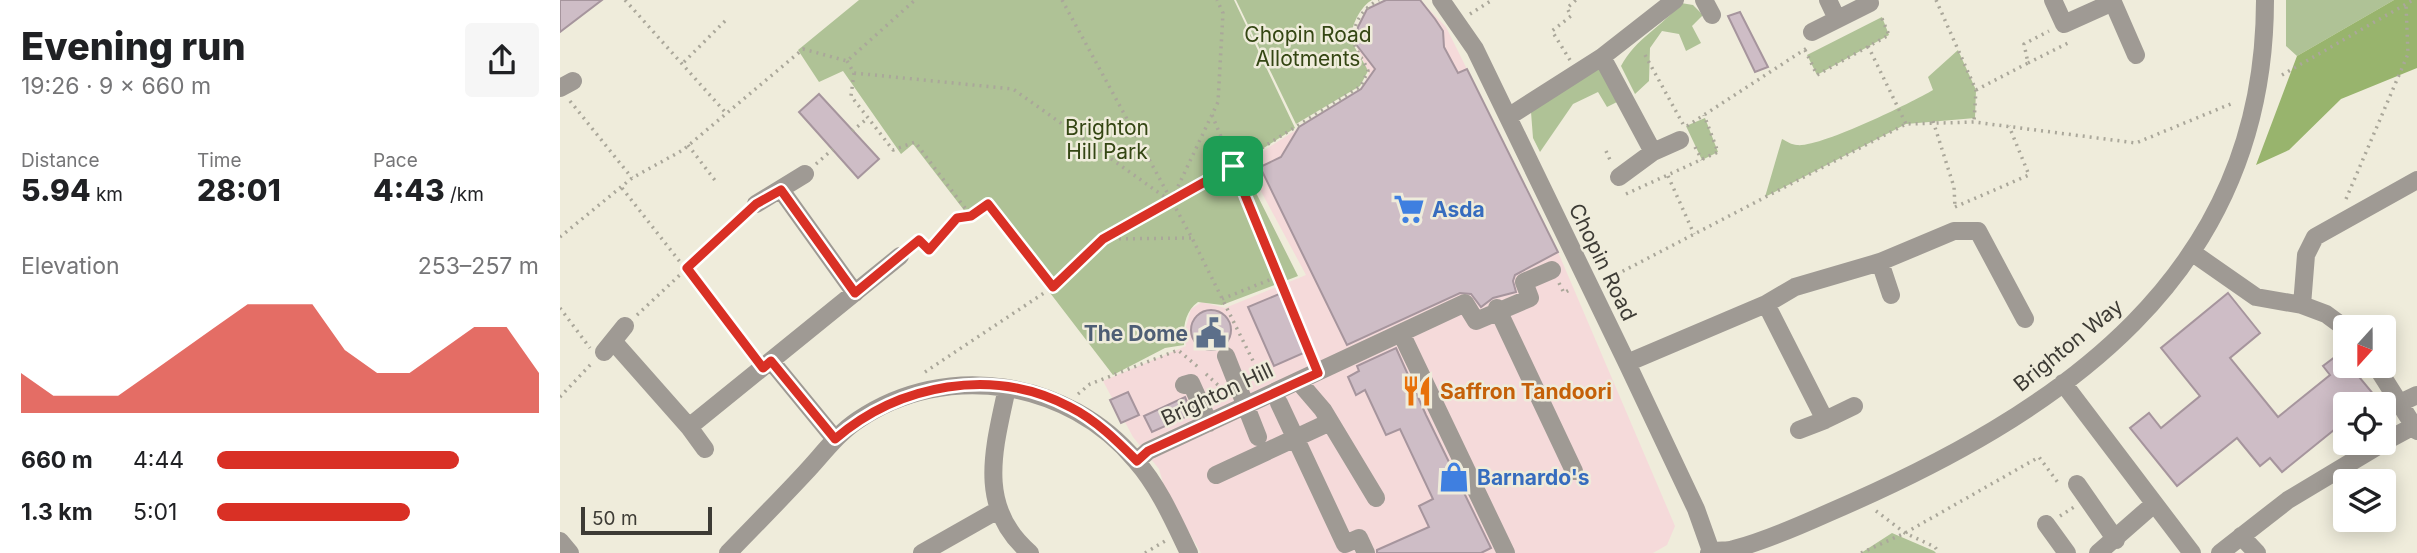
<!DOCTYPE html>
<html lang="en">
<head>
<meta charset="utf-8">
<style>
  body { margin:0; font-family:Inter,sans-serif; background:#f6f6f6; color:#202124; height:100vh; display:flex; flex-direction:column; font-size:26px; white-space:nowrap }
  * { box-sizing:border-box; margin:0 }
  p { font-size:23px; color:#757577 }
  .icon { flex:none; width:38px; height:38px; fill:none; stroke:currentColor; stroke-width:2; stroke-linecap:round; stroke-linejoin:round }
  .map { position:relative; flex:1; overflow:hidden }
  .panel { display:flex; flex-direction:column; background:#fff; width:560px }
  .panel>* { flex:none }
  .needle { width:46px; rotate:201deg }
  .controls { position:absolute; left:1773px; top:315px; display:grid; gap:14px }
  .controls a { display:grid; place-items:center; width:63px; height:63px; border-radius:7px; background:#fff; box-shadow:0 4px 18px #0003; font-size:35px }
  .scale { position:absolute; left:21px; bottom:18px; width:131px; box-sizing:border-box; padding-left:7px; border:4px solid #3d3b35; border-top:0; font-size:19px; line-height:24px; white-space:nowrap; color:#3d3b35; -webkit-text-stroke:5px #efecdb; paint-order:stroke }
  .pin { position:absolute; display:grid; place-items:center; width:60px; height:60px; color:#fff; margin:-30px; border-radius:14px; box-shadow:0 4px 10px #0006 }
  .round { display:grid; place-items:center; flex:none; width:74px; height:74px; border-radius:7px; background:#f6f6f6 }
  .summary { display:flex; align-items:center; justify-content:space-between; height:119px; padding:0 21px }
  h1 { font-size:38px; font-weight:800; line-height:52px }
  .stats { display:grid; grid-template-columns:repeat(3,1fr); gap:10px; height:119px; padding:7px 21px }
  .stats div { display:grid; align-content:center }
  .stats b { font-size:30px; font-weight:800 }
  .stats small { font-size:19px; font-weight:400 }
  .stats p { font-size:19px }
  .chart { height:196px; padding:14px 21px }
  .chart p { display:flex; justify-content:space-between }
  .chart svg { width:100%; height:126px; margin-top:7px; fill:#d93025; opacity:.7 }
  ul { padding:0 21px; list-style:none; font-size:23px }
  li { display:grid; grid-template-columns:112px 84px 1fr; align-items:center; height:52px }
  li i { height:18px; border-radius:9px; background:#d93025 }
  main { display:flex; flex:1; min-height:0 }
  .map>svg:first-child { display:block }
  .commercial { fill:#f5dada }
  .green { fill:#afc296 }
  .forest { fill:#98b46d }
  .building { fill:#cebdc6; stroke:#a6959d; stroke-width:2 }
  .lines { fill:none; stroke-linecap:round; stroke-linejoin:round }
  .path { stroke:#aaa79a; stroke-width:3.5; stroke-dasharray:2 5; stroke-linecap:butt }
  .minor { stroke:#9f9a94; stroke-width:18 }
  .route-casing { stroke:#fff; stroke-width:14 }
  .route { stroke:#d93025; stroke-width:9 }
  .labels { text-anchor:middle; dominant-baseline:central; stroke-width:5; stroke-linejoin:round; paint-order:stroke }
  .park-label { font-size:21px; fill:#344613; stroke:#efecdb }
  .shop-label { font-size:21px; font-weight:bold; fill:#366cbe; stroke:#efecdb; text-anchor:start }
  .street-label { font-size:21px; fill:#3d3b35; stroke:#efecdb }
  .service-label { font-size:21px; font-weight:bold; fill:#4e5e75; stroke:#efecdb; text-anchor:end }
  .food-label { font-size:21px; font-weight:bold; fill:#c56008; stroke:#efecdb; text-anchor:start }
</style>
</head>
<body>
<main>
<section class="panel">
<div class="summary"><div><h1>Evening run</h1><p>19:26 · 9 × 660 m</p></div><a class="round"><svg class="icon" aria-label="share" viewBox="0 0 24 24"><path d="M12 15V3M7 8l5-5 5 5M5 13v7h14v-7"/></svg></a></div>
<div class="stats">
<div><p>Distance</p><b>5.94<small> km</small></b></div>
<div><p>Time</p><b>28:01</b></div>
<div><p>Pace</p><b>4:43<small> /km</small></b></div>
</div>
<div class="chart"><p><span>Elevation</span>253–257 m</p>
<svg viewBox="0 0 160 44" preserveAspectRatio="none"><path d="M0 44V30L10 38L20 38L30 38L40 30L50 22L60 14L70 6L80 6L90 6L100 22L110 30L120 30L130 22L140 14L150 14L160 30V44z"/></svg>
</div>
<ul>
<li><b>660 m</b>4:44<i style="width:75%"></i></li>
<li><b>1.3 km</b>5:01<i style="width:60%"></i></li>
</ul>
</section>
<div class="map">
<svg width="1857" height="553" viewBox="0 0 1857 553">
  <rect width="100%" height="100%" fill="#efecdb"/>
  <!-- commercial -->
  <path class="commercial" d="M826 0H860L886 27 998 252 1115 526 1107 545 1093 553H641L606 493 599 469 573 437 543 381 626 346 624 334 631 309 642 302 665 308 746 275 696 182 692 158 801 89 809 74 795 43 797 27 807 9Z"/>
  <!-- green -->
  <path class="green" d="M299 0H674L735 128 691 156 684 169 738 276 662 305 638 302C624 312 623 329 624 345L605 348 553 375 425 208 410 218 353 144 341 154 283 71 259 82 238 50Z
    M676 0H812C801 6 790 26 792 40 794 49 804 61 808 71L800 86 736 124Z
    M1726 0H1834L1737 56 1726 46Z
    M1121 3 1133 5 1143 15 1132 26 1141 43 1126 51 1119 34 1102 31 1090 48 1089 81 1075 94 1061 66C1076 38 1103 26 1121 3Z
    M1322 17 1329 35 1257 75 1247 55Z
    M1398 50 1416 90 1415 118 1346 124 1205 197 1222 139C1226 141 1232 145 1237 145 1259 148 1351 103 1373 90L1368 77Z
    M1045 62 1059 101 1047 107 1038 92 1013 104 980 152 973 138 971 112Z
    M1145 118 1158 152 1142 160 1126 126Z
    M1332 533 1374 551 1376 553H1301Z"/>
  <!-- forest -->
  <path class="forest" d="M1834 0H1857V68L1781 99 1729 150 1696 165 1737 56Z"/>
  <!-- building -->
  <path class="building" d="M0 0H42L0 32Z
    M826 0H860L875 19 883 31 884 47 898 73 907 69 998 252 955 275 953 281 956 292 933 298 921 307 911 294 900 293 787 345 700 167 721 157 739 127 801 89 815 69 795 43 798 27 807 9Z
    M1180 12 1208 67 1195 72 1168 16Z
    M259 94 319 159 298 178 239 112Z
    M724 292 748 351 714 366 688 307Z
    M1668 293 1700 333 1670 358 1718 417 1770 375 1763 366 1780 353 1785 366H1790L1815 396 1805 404H1785V421L1722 472 1710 458 1700 466 1677 438 1617 486 1570 428 1589 413 1601 428 1640 396 1601 348Z
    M631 330a20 20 0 1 1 40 0a20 20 0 1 1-40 0Z
    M836 348 866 415 931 548 921 553H817V550L869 527 859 506 873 499 840 429 826 435 805 390 796 395 788 377 799 371 797 366Z
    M568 392 579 415 561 423 550 400Z
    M625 397 632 414 592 432 584 416Z"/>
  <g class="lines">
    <!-- path -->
    <path class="path" d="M65 0 165 112
      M502 0 632 238 702 379
      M1376 0 1416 90 1414 122
      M910 14 932 0
      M1308 46 1346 124
      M1245 50 1257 75 1329 35 1320 14
      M1085 55 1123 124
      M1010 60 992 31 1011 16 1007 8 1016 0
      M287 61 294 73 453 89 609 200
      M124 62 166 20
      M1468 63 1510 42
      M294 73 291 96 333 150 355 142 411 216 428 204 493 287
      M1722 75 1853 0
      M1416 90 1468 63 1464 44 1489 31
      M10 101 72 178
      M652 115 719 276
      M1373 121 1394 187 1395 207
      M1127 126 1247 48
      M292 131 308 118
      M128 145 157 183
      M1135 147 1142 160
      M1046 151 1051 162
      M256 164 273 149
      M1108 176 1134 234
      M62 188 193 355
      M1066 194 1158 152 1144 115
      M612 199 658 102 663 13 657 0
      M1786 199 1848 54 1846 4
      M1395 207 1469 175 1449 126
      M0 237 72 178 123 150 243 49 287 61 355 0
      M545 239 632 238
      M351 247 359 240 369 250 397 218 411 216
      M1044 281 1346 124 1414 122 1576 143 1673 103
      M999 283 1004 293 1011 289
      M662 299 719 276 752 358
      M0 308 30 348
      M77 315 184 215
      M365 372 493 287 543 239 673 166 801 86 808 71C805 61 795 51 794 41 792 23 804 7 819 0
      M646 374 659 386
      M518 394 530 384 618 350 638 367
      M0 397 32 363
      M1316 511 1345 533 1375 547 1379 553
      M1500 516 1514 507
      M585 553 605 541
      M1301 553 1345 533 1479 457 1499 484"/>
    <!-- minor -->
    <path class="minor" d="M881 0 915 49 1067 363 1136 509 1151 551
      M1144 0 1152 15
      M1268 0 1277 19
      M1493 0 1504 24 1553 2
      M1552 0 1576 55
      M1252 32 1310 3
      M1042 57 1093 152 1120 140
      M0 88 13 81
      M948 117 1042 57 1115 0
      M1059 177 1093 152
      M221 190 295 293
      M196 204 245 174
      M1633 253 1696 297 1742 305 1766 314 1785 328
      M1320 262 1331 295
      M1206 304 1265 420 1239 430
      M1742 305 1746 255 1755 237 1857 180
      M937 308 1014 471
      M841 333 946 553
      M53 341 129 427 145 449
      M44 352 65 326
      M666 356 698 437
      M211 361 275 439
      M1067 363 1206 304 1235 287 1320 262 1394 231H1418L1465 319
      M1816 366 1857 431
      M739 382 763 410 816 498
      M1503 383 1632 553
      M624 385 631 383 649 423
      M447 388C434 449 416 507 470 553
      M719 403 785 544 799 538 806 553
      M1840 403 1857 395
      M1265 420 1294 406
      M129 427 340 256
      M1824 442 1854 426
      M577 461 588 451 905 303 916 321 970 298 964 282 992 270
      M656 475 770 422
      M1517 484 1556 540
      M1486 524 1507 553
      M1681 536 1697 553
      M0 541 10 553
      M168 553C194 526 220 500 245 473 262 455 277 434 298 420 386 360 509 380 576 461 599 487 614 522 629 553
      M362 553 438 510
      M1149 553C1157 549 1166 552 1174 549 1205 541 1239 526 1268 513 1499 414 1705 277 1705 0
      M1538 553 1594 504
      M1660 553 1728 500 1823 443"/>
  </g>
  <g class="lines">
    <!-- route casing -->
    <g class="route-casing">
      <path id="route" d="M673 166 758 373 588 451 577 461C557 441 536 420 510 407 433 366 339 384 275 439L211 361 203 368 127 268 196 204 221 190 295 293 359 240 369 250 397 218 411 216 428 204 493 287 543 239Z"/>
    </g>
    <!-- route -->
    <use href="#route" class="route"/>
  </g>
  <!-- icons -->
  <defs>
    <g id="supermarket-bare" transform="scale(2.415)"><path d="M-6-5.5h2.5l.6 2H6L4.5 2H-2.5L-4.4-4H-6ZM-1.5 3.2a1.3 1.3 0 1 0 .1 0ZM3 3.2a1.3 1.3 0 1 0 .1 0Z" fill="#3f7fe0" stroke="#efecdb" stroke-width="2.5" paint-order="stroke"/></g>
    <g id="civic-bare" transform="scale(2.415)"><path d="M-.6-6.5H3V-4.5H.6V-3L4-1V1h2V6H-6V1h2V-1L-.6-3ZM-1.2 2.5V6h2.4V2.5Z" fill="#5c6f8a" stroke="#efecdb" stroke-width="2.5" paint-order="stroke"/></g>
    <g id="restaurant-bare" transform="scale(2.415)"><path d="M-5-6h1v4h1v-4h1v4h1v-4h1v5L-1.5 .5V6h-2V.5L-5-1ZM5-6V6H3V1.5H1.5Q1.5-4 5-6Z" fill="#e8710a" stroke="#efecdb" stroke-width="2.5" paint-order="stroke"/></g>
    <g id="shop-bare" transform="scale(2.415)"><path d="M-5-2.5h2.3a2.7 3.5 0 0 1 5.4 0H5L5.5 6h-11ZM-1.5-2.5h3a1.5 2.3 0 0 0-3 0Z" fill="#3f7fe0" stroke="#efecdb" stroke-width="2.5" paint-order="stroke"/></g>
  </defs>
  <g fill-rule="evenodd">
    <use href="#supermarket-bare" x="849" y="209"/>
    <use href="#civic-bare" x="651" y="333"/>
    <use href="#restaurant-bare" x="857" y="391"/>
    <use href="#shop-bare" x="894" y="477"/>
  </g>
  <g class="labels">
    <!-- park labels -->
    <g class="park-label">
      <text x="748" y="34">Chopin Road<tspan x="748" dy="24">Allotments</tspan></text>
      <text x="547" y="127">Brighton<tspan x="547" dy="24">Hill Park</tspan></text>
    </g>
    <!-- shop labels -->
    <g class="shop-label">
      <text x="872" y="209">Asda</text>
      <text x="917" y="477">Barnardo's</text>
    </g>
    <!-- street labels -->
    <g class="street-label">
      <text transform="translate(1043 262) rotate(64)">Chopin Road</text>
      <text transform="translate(1508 345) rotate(-39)">Brighton Way</text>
      <text transform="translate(657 394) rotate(-25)">Brighton Hill</text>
    </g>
    <!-- service labels -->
    <g class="service-label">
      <text x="628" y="333">The Dome</text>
    </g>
    <!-- food labels -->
    <g class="food-label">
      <text x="880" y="391">Saffron Tandoori</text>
    </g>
  </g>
</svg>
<div class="controls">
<a><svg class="needle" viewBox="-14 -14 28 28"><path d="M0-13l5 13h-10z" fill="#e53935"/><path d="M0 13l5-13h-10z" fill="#757577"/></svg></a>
<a><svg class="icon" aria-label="locate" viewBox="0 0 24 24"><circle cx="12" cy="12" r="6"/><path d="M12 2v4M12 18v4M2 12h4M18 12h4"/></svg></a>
<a><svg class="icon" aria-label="layers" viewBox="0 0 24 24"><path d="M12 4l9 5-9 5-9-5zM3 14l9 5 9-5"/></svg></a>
</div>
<div class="scale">50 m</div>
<div class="pin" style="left:673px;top:166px;background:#1e9e55"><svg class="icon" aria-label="arrive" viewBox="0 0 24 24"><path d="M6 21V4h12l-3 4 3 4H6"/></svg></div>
</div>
</main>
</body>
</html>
